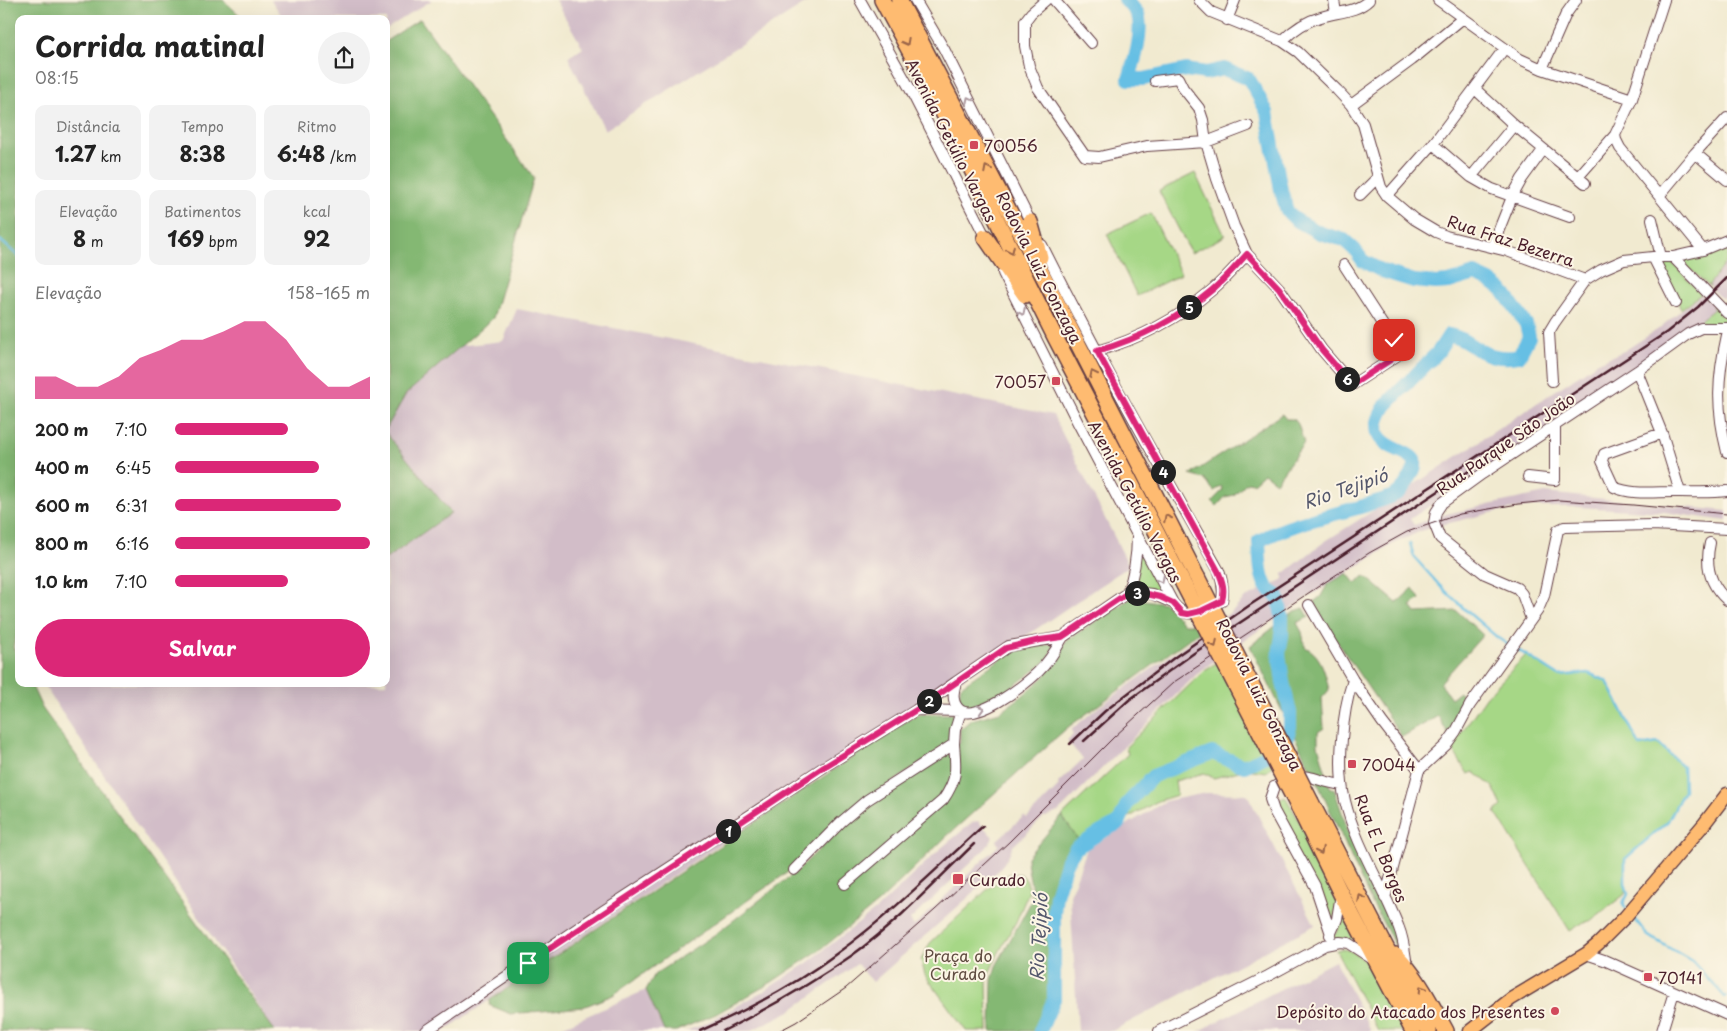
<!DOCTYPE html>
<html lang="pt">
<head>
<meta charset="utf-8">
<style>
  body { margin:0; font-family:"Playpen Sans",sans-serif; background:#f2f2f2; color:#222; height:100vh; display:flex; flex-direction:column; font-size:19px; white-space:nowrap }
  * { box-sizing:border-box; margin:0 }
  p { font-size:16px; color:#767676 }
  .icon { flex:none; width:28px; height:28px; fill:none; stroke:currentColor; stroke-width:2; stroke-linecap:round; stroke-linejoin:round }
  .map { position:relative; flex:1; overflow:hidden }
  .details { position:absolute; left:15px; top:15px; width:375px; height:672px; display:flex; flex-direction:column; background:#fff; border-radius:10px; box-shadow:0 5px 20px #0002 }
  .details>* { flex:none }
  .pin { position:absolute; display:grid; place-items:center; width:42px; height:42px; color:#fff; margin:-21px; border-radius:10px; box-shadow:0 2px 8px #0006 }
  .km { position:absolute; width:25px; height:25px; margin:-12px; border-radius:50%; background:#222; color:#fff; font-size:14px; line-height:25px; text-align:center }
  .round { display:grid; place-items:center; flex:none; width:52px; height:52px; border-radius:26px; background:#f2f2f2 }
  .overview { display:flex; align-items:center; justify-content:space-between; height:85px; padding:0 20px }
  h1 { font-size:28px; font-weight:700; line-height:38px }
  .metrics { display:grid; grid-template-columns:repeat(3,1fr); gap:8px; height:85px; padding:5px 20px }
  .metrics div { display:grid; align-content:center; border-radius:10px; background:#f2f2f2; text-align:center }
  .metrics b { font-size:21px; font-weight:700 }
  .metrics small { font-size:14px; font-weight:400 }
  .metrics p { font-size:14px }
  .chart { height:140px; padding:10px 20px }
  .chart p { display:flex; justify-content:space-between }
  .chart svg { width:100%; height:90px; margin-top:5px; fill:#db2777; opacity:.7 }
  .primary-button { display:flex; gap:10px; margin-top:auto; padding:10px 20px }
  .primary-button a { flex:1; height:58px; border-radius:30px; background:#db2777; color:#fff; font-size:20px; font-weight:700; line-height:58px; text-align:center }
  ul { padding:0 20px; list-style:none; font-size:16px }
  li { display:grid; grid-template-columns:80px 60px 1fr; align-items:center; height:38px }
  li i { height:12px; border-radius:6px; background:#db2777 }
  .map>svg:first-child { display:block }
  .industrial { fill:#d2bdc8 }
  .green { fill:#a6d786; stroke:#787b58 }
  .forest { fill:#84b873; stroke:#676c4f }
  .lines { fill:none; stroke-linecap:round; stroke-linejoin:round }
  .stream { stroke:#66bfe4; stroke-width:2.5 }
  .river { stroke:#66bfe4; stroke-width:14 }
  .minor-casing { stroke:#633d44; stroke-width:12 }
  .major-casing { stroke:#633d44; stroke-width:15 }
  .highway-casing { stroke:#633d44; stroke-width:18 }
  .minor { stroke:#fff; stroke-width:10 }
  .major { stroke:#febb71; stroke-width:12 }
  .highway { stroke:#febb71; stroke-width:15 }
  .tram { stroke:#4a1f2b; stroke-width:1 }
  .rail { stroke:#4a1f2b; stroke-width:2.5 }
  .highway-bridge-casing { stroke:#633d44; stroke-width:18; stroke-linecap:butt }
  .highway-bridge { stroke:#febb71; stroke-width:15 }
  .oneway { stroke:#9b654a }
  .oneway2 { stroke:#ae9aa0 }
  .route-casing { stroke:#fff; stroke-width:10 }
  .route { stroke:#db2777; stroke-width:6 }
  .poi-dot { fill:#d1495b; stroke:#fcf5e5; stroke-width:2 }
  .labels { text-anchor:middle; dominant-baseline:central; stroke-width:4; stroke-linejoin:round; paint-order:stroke }
  .street-label { font-size:16px; fill:#4a1f2b; stroke:#fcf5e5 }
  .poi-label { font-size:16px; fill:#4a1f2b; stroke:#fcf5e5; text-anchor:start }
  .park-label { font-size:16px; fill:#614d42; stroke:#fcf5e5 }
  .water-label { font-size:18px; font-style:italic; fill:#54576c; stroke:#fcf5e5 }
</style>
</head>
<body>
<div class="map">
<svg width="1727" height="1031" viewBox="0 0 1727 1031">
  <rect width="100%" height="100%" fill="#fcf5e5"/>
  <filter id="ink" filterUnits="userSpaceOnUse"><feTurbulence type="fractalNoise" baseFrequency=".02" numOctaves="2"/><feDisplacementMap in="SourceGraphic" scale="10" xChannelSelector="R" yChannelSelector="G"/><feConvolveMatrix kernelMatrix="1 2 1 2 8 2 1 2 1" color-interpolation-filters="sRGB"/></filter>
  <filter id="wash" filterUnits="userSpaceOnUse"><feTurbulence type="fractalNoise" baseFrequency=".0096" numOctaves="4" result="noise"/><feDisplacementMap in="SourceGraphic" scale="20" xChannelSelector="R" yChannelSelector="G"/><feGaussianBlur stdDeviation="1.12" result="paint"/><feColorMatrix in="noise" values="0 0 0 0 0 0 0 0 0 0 0 0 0 0 0 0 0 1.4 0 .05"/><feComposite in="paint" operator="in"/></filter>
  <g filter="url(#wash)">
    <rect width="100%" height="100%" fill="#f1ead0"/>
    <!-- industrial -->
    <path class="industrial" d="M271 0H432L386 29V19H284Z
      M555 0H811L605 130 568 57 583 48Z
      M1727 260V295L1723 299 1717 295 1709 285Z
      M1701 294 1710 302 1714 309 1691 327 1601 391 1410 519 1414 525 1446 514 1545 493 1727 511V521L1664 512 1578 507H1531L1495 512 1445 524 1423 530 1395 543 1300 602 1201 670 1058 812 1043 818 1012 847 1008 857 999 870 873 982 857 964 790 1011 750 1031H685L702 1025 764 991 807 963 877 909 940 849 973 822 978 821 993 837 986 848 910 920 914 926 999 845 996 841 1024 816 1027 818 1059 786 1058 783 1083 759 1067 741 1073 734 1071 730 1096 709 1235 609 1245 598 1255 594 1269 584 1272 586 1283 579V574L1287 571 1324 542 1420 481 1582 373 1598 362 1624 351 1657 330Z
      M517 309 1053 415 1129 566 444 1031H275L43 684H386V354L503 341Z
      M1206 793 1247 794 1315 925 1112 1031H1078L1070 895 1087 849 1166 801Z
      M1335 961 1371 1031H1199Z
      M646 990 664 1031H558L557 1029Z"/>
    <!-- green -->
    <path class="green" d="M1195 173 1225 236 1191 253 1159 191Z
      M1151 213 1181 274 1137 296 1107 234Z
      M1727 245V260L1709 285 1710 287 1680 260Z
      M1656 260 1671 261 1701 294 1681 309Z
      M1714 305 1725 319 1724 323 1691 327 1714 309 1712 306Z
      M1140 543 1168 599 1131 590Z
      M1526 655 1559 676 1588 673 1607 681 1640 746 1658 743 1683 767 1684 790 1668 821 1625 859V883L1627 890 1624 895 1590 921 1584 922 1570 931 1495 812 1502 806 1493 787 1474 772 1468 774 1451 747 1487 696Z
      M1220 661 1273 765 1266 772 1246 769 1214 778 1204 773 1175 781 1177 795 1158 801 1081 844 1062 816 1128 754 1126 747 1206 669Z
      M1285 796 1302 826 1337 903 1332 927 1274 807 1281 798Z
      M1009 874H1021L1027 881 1029 891 1016 922 998 954 987 978 988 1031H966L925 975 921 960 930 943 989 888Z
      M1343 905 1367 952 1352 939H1330L1338 931Z
      M1342 949C1373 952 1393 1006 1406 1031H1378L1336 950Z"/>
    <!-- forest -->
    <path class="forest" d="M0 0H223L244 19H19V627L13 647 19 659V684H31L42 708 275 1031H0Z
      M420 19 534 178 493 318 406 394 386 429V41Z
      M1282 414 1286 419H1294L1298 424 1304 443 1276 482 1264 473 1253 483 1247 482 1234 495 1225 497 1217 506 1212 501 1223 490 1221 486 1214 491 1204 479 1190 475Z
      M386 433 451 513 386 559Z
      M1347 573 1355 583 1365 576 1397 603 1413 588 1420 599 1411 606 1416 613 1457 611 1483 635 1440 683 1451 698 1459 692 1468 702 1449 735 1438 716 1402 737 1327 627 1314 602 1321 596 1327 585Z
      M1131 598 1165 603 1184 624H1196L1201 630 1067 728 947 836 879 902 824 947 772 982 716 1014 676 1031H664L646 990 655 974 717 933 796 872 845 824 870 802 960 743V729L971 720 1000 712 1021 697 1044 677 1066 641Z
      M1304 608 1309 617 1297 623 1302 632 1305 647C1322 655 1325 673 1329 690L1322 698 1324 728 1318 732V745L1330 787 1334 789 1351 839 1391 918 1400 942 1395 945 1370 899 1319 786 1250 646 1293 612Z
      M1053 644 1055 646 1046 662 984 708 967 709 958 701 961 686 1011 652 1034 646Z
      M917 714H954L951 742 838 820 788 872 613 995 583 1007 511 1014 489 1005 490 1000Z
      M1062 816 1081 844 1076 848 1066 863 1056 895 1053 940 1054 999 1040 1031H991L992 980 996 966 1032 900C1033 885 1027 872 1027 857Z"/>
    <g class="lines">
      <!-- stream -->
      <path class="stream" d="M0 240 19 257
        M1410 543 1414 557 1440 586 1470 614 1498 638 1510 646
        M1515 648 1559 676 1588 673 1607 681 1640 746 1658 743 1683 767 1684 790 1668 821 1625 859V883L1628 894 1623 904 1626 908
        M1631 914 1647 935 1692 961 1725 997 1727 996"/>
      <!-- river -->
      <path class="river" d="M1040 1031 1054 999V913L1056 895 1066 863 1076 848 1101 832 1119 823 1127 804 1153 776 1212 753 1244 766 1284 748 1290 727V712L1283 682 1279 654 1282 636V617L1278 596C1275 594 1271 591 1268 589 1259 577 1260 555 1259 541 1293 522 1331 516 1367 505 1377 501 1391 499 1399 492 1405 487 1413 474 1415 466 1419 445 1354 454 1386 405L1438 352 1449 335C1461 337 1467 343 1477 349 1490 357 1504 359 1519 356L1529 337 1526 324 1503 291 1490 281 1475 274 1449 282 1436 283 1414 281 1382 271 1363 261 1355 250 1344 240 1320 233 1296 220 1287 211 1281 190 1267 112 1249 79 1224 69 1206 73 1186 70 1144 79H1129C1134 62 1142 37 1139 19 1138 11 1130 5 1125 0"/>
    </g>
  </g>
  <g filter="url(#ink)">
    <g class="lines">
      <!-- minor casing -->
      <g class="minor-casing">
        <path id="minor" d="M860 0 909 87 988 242
          M915 0 944 49 1033 227
          M1046 0 1031 13 1025 21V46L1029 66 1038 88 1085 156 1099 157 1147 146 1206 142 1248 126
          M1054 0 1091 43
          M1199 0 1211 12 1282 41 1298 52 1337 90 1351 105 1363 124 1381 187 1387 196 1414 219 1436 232 1446 236 1507 251 1585 280
          M1334 0 1336 13
          M1438 0 1520 59 1542 69 1632 99
          M1227 20 1235 0
          M1282 41C1293 30 1306 21 1321 17 1337 12 1357 12 1369 0
          M1542 69 1566 14 1576 0
          M1155 81 1178 78 1183 88 1199 108 1203 120 1206 142 1217 179 1234 226 1247 254 1279 288 1322 350 1352 385 1401 353 1344 265
          M1475 89 1514 125 1585 183
          M1351 105 1412 60 1463 18
          M1615 135 1616 140 1620 148 1703 250
          M1433 144 1471 177 1492 189 1570 217
          M1695 153 1727 180
          M1471 177 1514 125
          M1578 177 1615 135 1632 99 1664 0
          M1360 195 1377 178
          M1387 196 1433 144 1504 49
          M1659 196 1695 153 1727 118
          M1652 219 1661 257
          M1492 247 1512 197 1522 179 1543 150
          M1653 257 1676 303
          M1673 257 1727 313
          M1003 273 1078 423 1173 603C1188 623 1204 610 1222 601 1224 590 1223 582 1219 571 1158 463 1097 355 1042 245
          M1727 335C1717 379 1716 408 1727 452
          M1097 351C1139 339 1179 318 1212 290 1225 279 1236 266 1247 254
          M1637 371 1662 433 1680 492
          M1552 381 1549 332 1555 322 1585 280 1601 270 1624 260 1653 257H1673L1703 250 1727 240
          M1662 433 1604 454 1602 461 1614 487C1633 496 1659 491 1680 492 1696 492 1711 493 1727 491
          M1528 477 1555 480V426
          M1710 543C1705 565 1710 585 1727 600
          M1127 593C1134 575 1137 557 1137 536
          M1309 605 1353 680 1382 722 1419 770
          M1531 619 1522 594 1517 588 1485 574 1440 538 1434 523 1436 512 1442 503 1482 474 1637 371 1688 334 1701 328H1727
          M1063 637C1056 650 1049 662 1038 672 1026 684 973 726 958 708 951 700 954 690 956 682L1009 646 1063 637 1127 593H1142L1152 594 1173 603
          M1353 680C1342 712 1337 768 1345 801 1356 846 1383 886 1399 928 1404 940 1405 954 1407 966
          M794 870 841 822 867 800 954 744 955 730 961 711 917 710
          M845 884 943 800C958 778 956 769 954 744
          M1385 898 1419 770 1446 745 1456 731 1470 705 1538 610 1544 596 1558 530 1564 527 1653 525 1727 529
          M1331 934 1315 886 1274 811 1270 799 1274 787C1305 766 1310 781 1342 785
          M1330 935 1337 919 1341 894
          M1586 954 1604 960 1727 1015
          M426 1031 603 911 824 767 916 710 956 682
          M1159 1031 1268 976 1325 945 1340 942 1348 943 1374 960
          M1662 1031 1674 992"/>
      </g>
      <!-- major casing -->
      <g class="major-casing">
        <path id="major" d="M1470 1031 1511 999 1586 954 1598 944 1625 917 1704 824 1727 794"/>
      </g>
      <!-- highway casing -->
      <g class="highway-casing">
        <path id="highway" d="M882 0 947 120 1055 337 1184 585
          M899 0 1050 289 1197 577
          M1030 222 1040 257
          M985 237 1025 295
          M1311 802 1429 1031
          M1299 808 1341 894 1413 1031
          M1396 955C1418 977 1431 1004 1446 1031"/>
      </g>
      <!-- minor -->
      <use href="#minor" class="minor"/>
      <!-- major -->
      <use href="#major" class="major"/>
      <!-- highway -->
      <use href="#highway" class="highway"/>
      <!-- tram -->
      <path class="tram" d="M779 1031 796 1022 846 988 935 910 1009 842 1114 737 1174 682 1369 553 1407 532 1460 514 1518 504 1559 500 1633 505 1727 514"/>
      <!-- rail -->
      <path class="rail" d="M1084 741 1129 700 1194 653 1481 463
        M1070 744 1105 711 1175 657 1250 605 1667 332 1698 307 1727 278
        M700 1031C747 1010 795 985 836 954 889 916 935 870 983 826
        M723 1031C767 1009 811 984 851 956 896 924 935 882 974 844"/>
      <!-- highway-bridge casing -->
      <g class="highway-bridge-casing">
        <path id="highway-bridge" d="M1197 577 1311 802
          M1184 585 1299 808"/>
      </g>
      <!-- highway-bridge -->
      <use href="#highway-bridge" class="highway-bridge"/>
    </g>
    <!-- one-way arrows -->
    <defs><path id="oneway-chevron" d="M-2-3.5L2.5 0L-2 3.5" fill="none" stroke-width="1.6" stroke-linecap="round" stroke-linejoin="round" transform="scale(1.25)"/></defs>
    <g class="oneway">
      <use href="#oneway-chevron" transform="translate(906 42) rotate(62)"/>
      <use href="#oneway-chevron" transform="translate(987 169) rotate(-117)"/>
      <use href="#oneway-chevron" transform="translate(1011 250) rotate(64)"/>
      <use href="#oneway-chevron" transform="translate(1093 374) rotate(-117)"/>
      <use href="#oneway-chevron" transform="translate(1167 518) rotate(-117)"/>
      <use href="#oneway-chevron" transform="translate(1214 644) rotate(63)"/>
      <use href="#oneway-chevron" transform="translate(1320 851) rotate(63)"/>
      <use href="#oneway-chevron" transform="translate(1361 898) rotate(-117)"/>
      <use href="#oneway-chevron" transform="translate(1422 989) rotate(-122)"/>
    </g>
    <g class="oneway2">
      <use href="#oneway-chevron" transform="translate(969 100) rotate(-116)"/>
      <use href="#oneway-chevron" transform="translate(1022 312) rotate(63)"/>
      <use href="#oneway-chevron" transform="translate(1161 580) rotate(62)"/>
      <use href="#oneway-chevron" transform="translate(981 709) rotate(-17)"/>
    </g>
  </g>
  <g class="lines" filter="url(#ink)">
    <!-- route casing -->
    <g class="route-casing">
      <path id="route" d="M528 963 824 767 916 710 1006 648 1040 640 1062 637 1126 594 1142 593 1160 597 1173 603 1182 613 1188 614 1201 611 1222 601C1225 590 1223 582 1218 571L1097 351C1139 339 1179 318 1212 290 1225 279 1236 266 1247 254L1279 288 1322 350 1352 385 1401 353 1394 340"/>
    </g>
    <!-- route -->
    <use href="#route" class="route"/>
  </g>
  <!-- markers -->
  <g class="poi-dot">
    <rect x="969" y="140" width="10" height="10" rx="2.5"/>
    <rect x="1051" y="376" width="10" height="10" rx="2.5"/>
    <rect x="1347" y="759" width="10" height="10" rx="2.5"/>
    <rect x="952" y="873" width="12" height="12" rx="2.5"/>
    <rect x="1643" y="972" width="10" height="10" rx="2.5"/>
    <circle cx="1555" cy="1011" r="5"/>
  </g>
  <g class="labels">
    <!-- street labels -->
    <g class="street-label">
      <text transform="translate(952 140) rotate(63)">Avenida Getúlio Vargas</text>
      <text transform="translate(1511 240) rotate(18)">Rua Fraz Bezerra</text>
      <text transform="translate(1040 267) rotate(63)">Rodovia Luiz Gonzaga</text>
      <text transform="translate(1505 443) rotate(-35)">Rua Parque São João</text>
      <text transform="translate(1136 501) rotate(62)">Avenida Getúlio Vargas</text>
      <text transform="translate(1260 694) rotate(63)">Rodovia Luiz Gonzaga</text>
      <text transform="translate(1382 848) rotate(68)">Rua E L Borges</text>
    </g>
    <!-- poi labels -->
    <g class="poi-label">
      <text x="984" y="145">70056</text>
      <text x="1046" y="381" text-anchor="end">70057</text>
      <text x="1362" y="764">70044</text>
      <text x="969" y="879">Curado</text>
      <text x="1658" y="977">70141</text>
      <text x="1545" y="1011" text-anchor="end">Depósito do Atacado dos Presentes</text>
    </g>
    <!-- park labels -->
    <g class="park-label">
      <text x="958" y="955">Praça do<tspan x="958" dy="18">Curado</tspan></text>
    </g>
    <!-- water labels -->
    <g class="water-label">
      <text transform="translate(1345 488) rotate(-19)">Rio Tejipió</text>
      <text transform="translate(1038 937) rotate(-87)">Rio Tejipió</text>
    </g>
  </g>
</svg>
<div class="pin" style="left:528px;top:963px;background:#1e9e55"><svg class="icon" aria-label="arrive" viewBox="0 0 24 24"><path d="M6 21V4h12l-3 4 3 4H6"/></svg></div>
<div class="pin" style="left:1394px;top:340px;background:#d93025"><svg class="icon" aria-label="check" viewBox="0 0 24 24"><path d="M5 12l5 5 9-10"/></svg></div>
<b class="km" style="left:728px;top:831px">1</b>
<b class="km" style="left:929px;top:701px">2</b>
<b class="km" style="left:1137px;top:593px">3</b>
<b class="km" style="left:1163px;top:472px">4</b>
<b class="km" style="left:1189px;top:307px">5</b>
<b class="km" style="left:1347px;top:379px">6</b>
<section class="details">
<div class="overview"><div><h1>Corrida matinal</h1><p>08:15</p></div><a class="round"><svg class="icon" aria-label="share" viewBox="0 0 24 24"><path d="M12 15V3M7 8l5-5 5 5M5 13v7h14v-7"/></svg></a></div>
<div class="metrics">
<div><p>Distância</p><b>1.27<small> km</small></b></div>
<div><p>Tempo</p><b>8:38</b></div>
<div><p>Ritmo</p><b>6:48<small> /km</small></b></div>
</div>
<div class="metrics">
<div><p>Elevação</p><b>8<small> m</small></b></div>
<div><p>Batimentos</p><b>169<small> bpm</small></b></div>
<div><p>kcal</p><b>92</b></div>
</div>
<div class="chart"><p><span>Elevação</span>158–165 m</p>
<svg viewBox="0 0 160 44" preserveAspectRatio="none"><path d="M0 44V33L10 33L20 38L30 38L40 33L50 24L60 20L70 15L80 15L90 11L100 6L110 6L120 15L130 29L140 38L150 38L160 33V44z"/></svg>
</div>
<ul>
<li><b>200 m</b>7:10<i style="width:58%"></i></li>
<li><b>400 m</b>6:45<i style="width:74%"></i></li>
<li><b>600 m</b>6:31<i style="width:85%"></i></li>
<li><b>800 m</b>6:16<i style="width:100%"></i></li>
<li><b>1.0 km</b>7:10<i style="width:58%"></i></li>
</ul>
<div class="primary-button"><a>Salvar</a></div>
</section>
</div>
</body>
</html>
